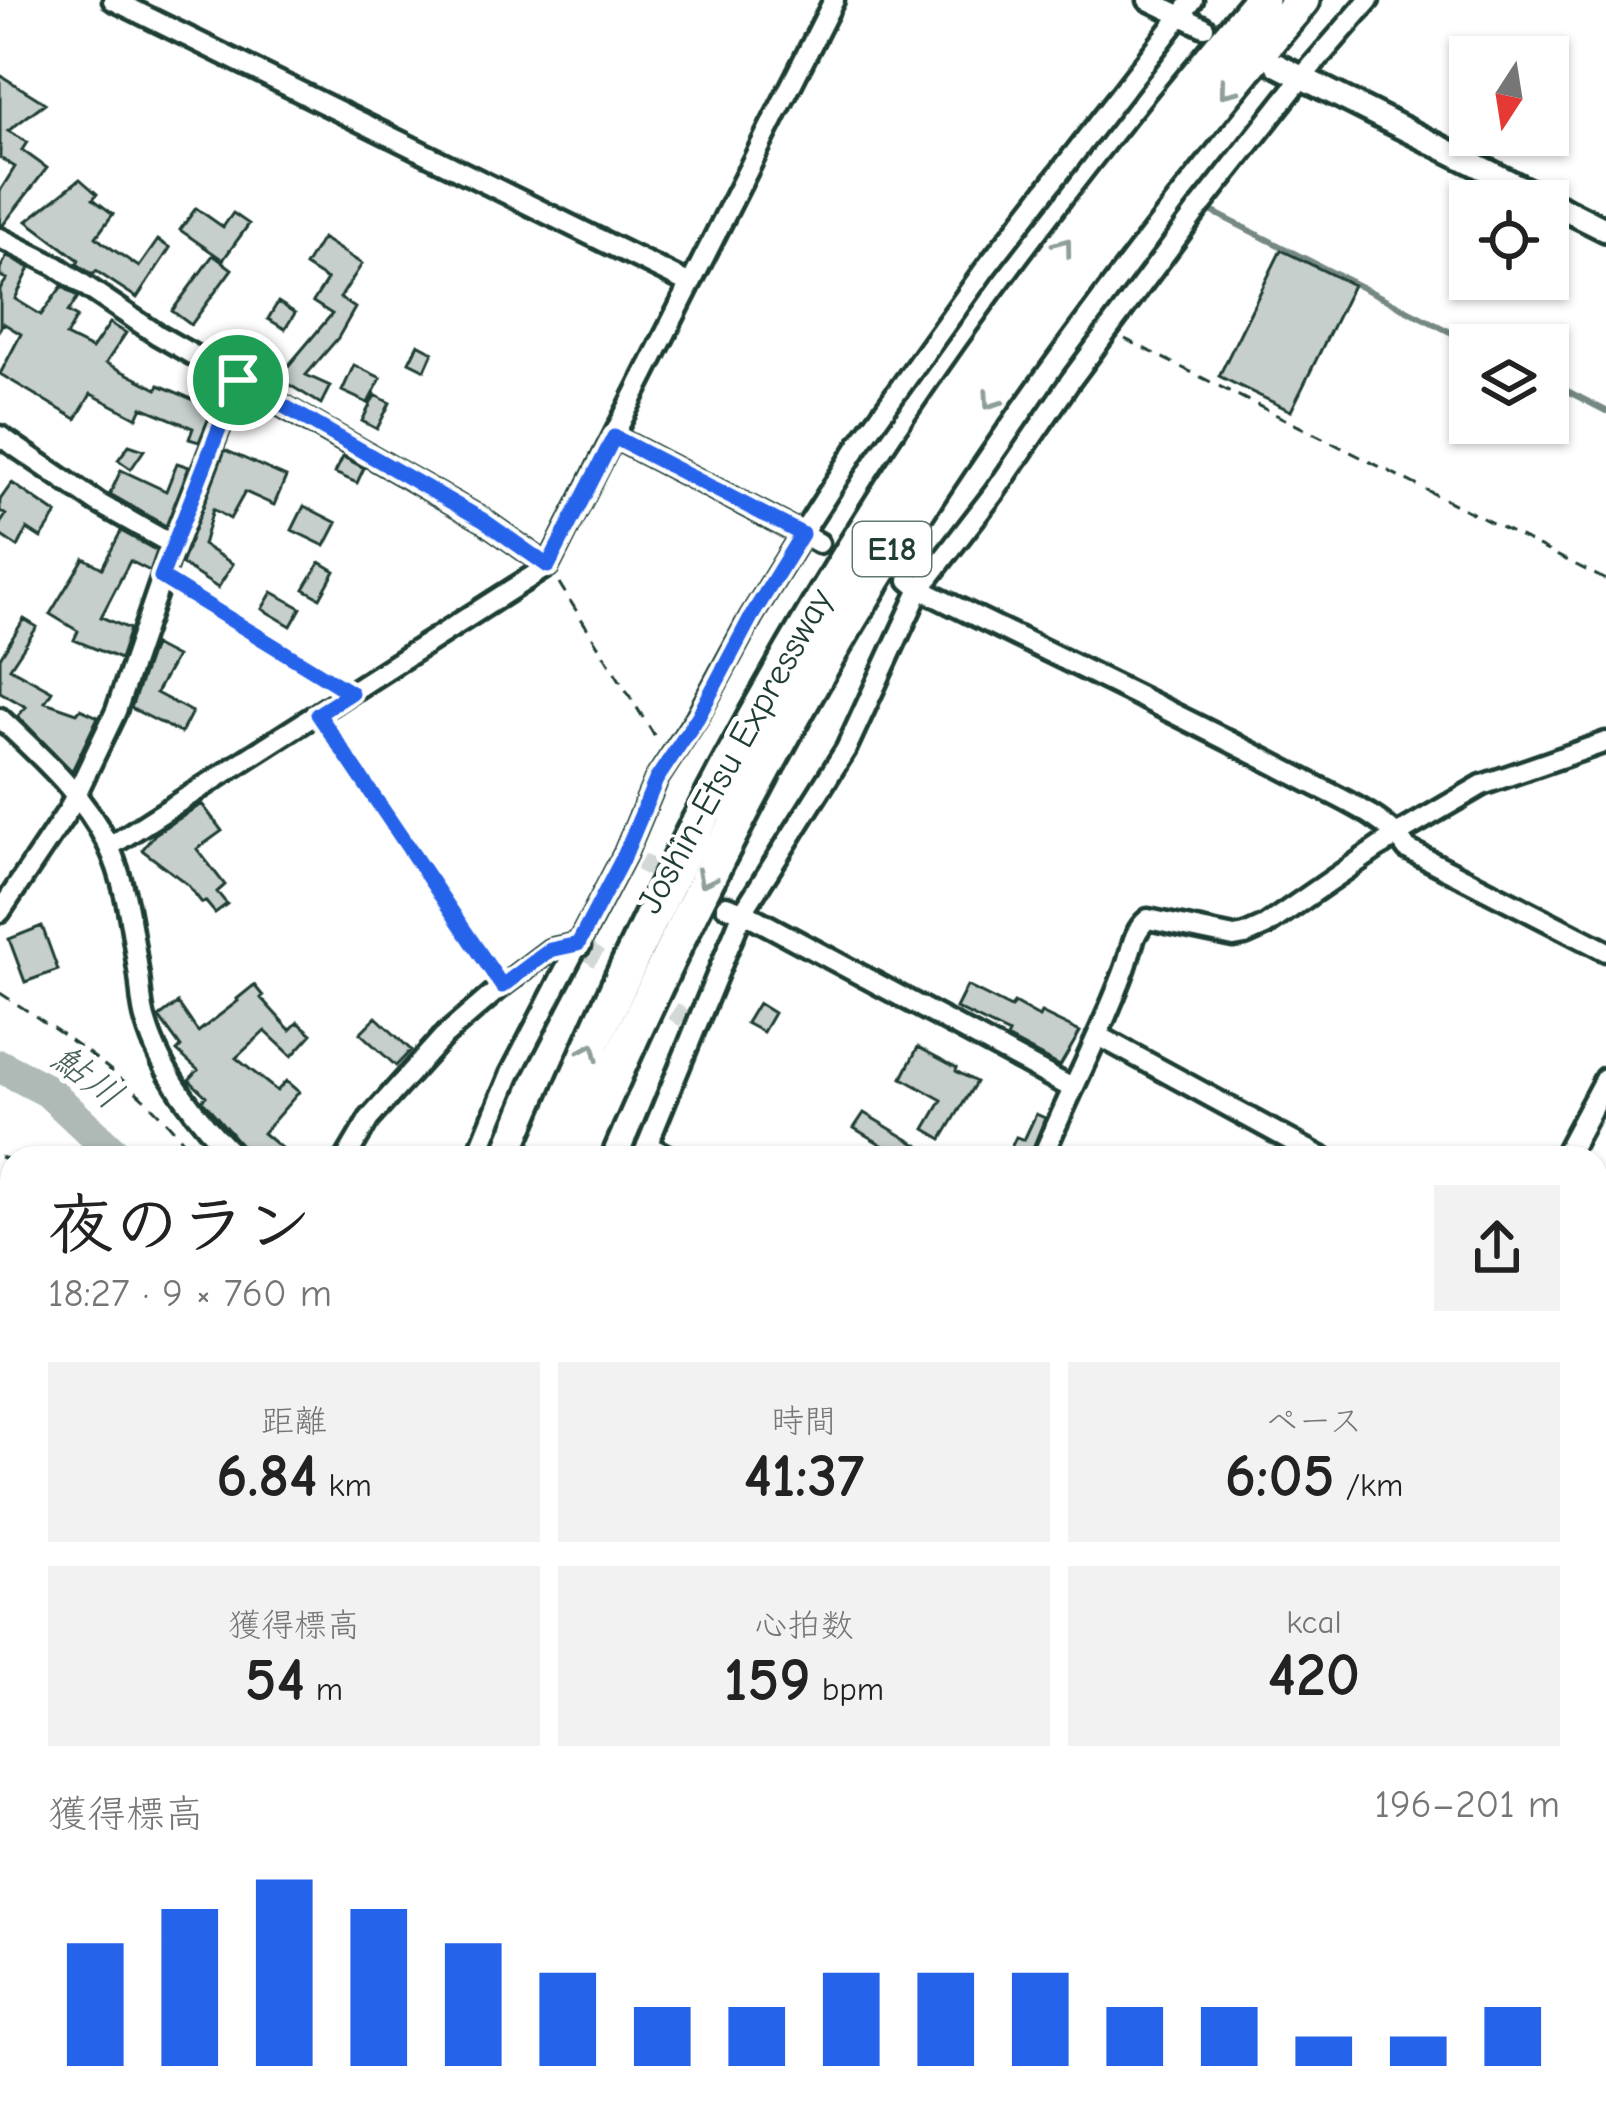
<!DOCTYPE html>
<html lang="ja">
<head>
<meta charset="utf-8">
<style>
  body { margin:0; font-family:"Comic Neue","Klee One",sans-serif; background:#f2f2f2; color:#222; height:100vh; display:flex; flex-direction:column; font-size:45px; white-space:nowrap }
  * { box-sizing:border-box; margin:0 }
  p { font-size:39px; color:#767676 }
  .icon { flex:none; width:66px; height:66px; fill:none; stroke:currentColor; stroke-width:2; stroke-linecap:round; stroke-linejoin:round }
  .map { position:relative; flex:1; overflow:hidden }
  .drawer { position:absolute; left:0px; top:1146px; width:1608px; height:975px; display:flex; flex-direction:column; background:#fff; border-radius:36px 36px 0 0; box-shadow:0 3px 9px #0004 }
  .drawer>* { flex:none }
  .needle { width:78px; rotate:192deg }
  .buttons { position:absolute; left:1449px; top:36px; display:grid; gap:24px }
  .buttons a { display:grid; place-items:center; width:120px; height:120px; border-radius:0px; background:#fff; box-shadow:0 3px 9px #0004; font-size:60px }
  .pin { position:absolute; display:grid; place-items:center; width:102px; height:102px; color:#fff; margin:-51px; border:6px solid #fff; border-radius:50%; box-shadow:0 3px 12px #0007 }
  .round { display:grid; place-items:center; flex:none; width:126px; height:126px; border-radius:0px; background:#f2f2f2 }
  .headline { display:flex; align-items:center; justify-content:space-between; height:204px; padding:0 48px }
  h1 { font-size:66px; font-weight:700; line-height:90px }
  .metrics { display:grid; grid-template-columns:repeat(3,1fr); gap:18px; height:204px; padding:12px 48px }
  .metrics div { display:grid; align-content:center; border-radius:0px; background:#f2f2f2; text-align:center }
  .metrics b { font-size:60px; font-weight:700 }
  .metrics small { font-size:33px; font-weight:400 }
  .metrics p { font-size:33px }
  .chart { height:336px; padding:24px 48px }
  .chart p { display:flex; justify-content:space-between }
  .chart svg { width:100%; height:216px; margin-top:12px; stroke:#2563eb; stroke-width:6 }
  .map>svg:first-child { display:block }
  .lines { fill:none; stroke-linecap:round; stroke-linejoin:round }
  .stream { stroke:#758883; stroke-width:6 }
  .river { stroke:#afbab7; stroke-width:33 }
  .building { fill:#c7cfcc; stroke:#1f3d34; stroke-width:3 }
  .minor-tunnel { stroke:#d2d8d6; stroke-width:18; stroke-dasharray:18 9; stroke-linecap:butt }
  .minor-casing { stroke:#1f3d34; stroke-width:27 }
  .tertiary-casing { stroke:#1f3d34; stroke-width:30 }
  .motorway-casing { stroke:#1f3d34; stroke-width:42 }
  .path { stroke:#1f3d34; stroke-width:3; stroke-dasharray:12 9; stroke-linecap:butt }
  .minor { stroke:#fff; stroke-width:18 }
  .tertiary { stroke:#fff; stroke-width:21 }
  .motorway { stroke:#fff; stroke-width:33 }
  .oneway { stroke:#8f9e9a }
  .route-casing { stroke:#fff; stroke-width:24 }
  .route { stroke:#2563eb; stroke-width:15 }
  .labels { text-anchor:middle; dominant-baseline:central; stroke-width:10; stroke-linejoin:round; paint-order:stroke }
  .shield { fill:#fff; stroke:#627771; stroke-width:3 }
  .shield-label { font-size:33px; font-weight:bold; fill:#1f3d34 }
  .street-label { font-size:36px; fill:#1f3d34; stroke:#fff }
  .water-label { font-size:39px; font-style:italic; fill:#4a625b; stroke:#fff }
</style>
</head>
<body>
<div class="map">
<svg width="1606" height="2120" viewBox="0 0 1606 2120">
  <rect width="100%" height="100%" fill="#fff"/>
  <filter id="ink" filterUnits="userSpaceOnUse"><feTurbulence type="fractalNoise" baseFrequency=".00833" numOctaves="2"/><feDisplacementMap in="SourceGraphic" scale="24" xChannelSelector="R" yChannelSelector="G"/><feConvolveMatrix kernelMatrix="1 2 1 2 8 2 1 2 1" color-interpolation-filters="sRGB"/></filter>
  <g filter="url(#ink)">
    <g class="lines">
      <!-- stream -->
      <path class="stream" d="M1213 212 1476 345
        M1548 381 1606 411"/>
      <!-- river -->
      <path class="river" d="M0 1066 48 1091 119 1158
        M40 2120 43 2109"/>
    </g>
    <!-- building -->
    <path class="building" d="M0 75 45 103 8 131 27 142 22 150 47 168 3 225H0V191L15 167 0 158Z
      M80 179 97 194 93 199 113 214 96 237 102 242 139 267 158 240 170 248 137 298 96 271 93 275 77 264 79 260 27 221Z
      M196 208 223 227 233 213 249 224 223 260 180 230Z
      M322 238 362 264 340 298 355 308 338 338 306 375 330 386 321 404 278 378 332 314 313 302 327 280 305 266Z
      M1281 250 1353 285 1291 411 1219 376Z
      M213 255 232 269 191 325 172 311Z
      M7 256 30 268 15 299 41 315 62 286 78 297 68 312 77 317 66 336 92 349 110 323 126 333 106 363 157 389 159 385 201 403 206 385 220 390 199 442 189 439 193 428 142 407 137 418 91 394 76 419 0 374 21 334 3 323 0 328V289L7 279 0 276V269Z
      M278 302 295 313 285 329 268 319Z
      M418 344 433 352 425 370 409 362Z
      M354 365 381 378 368 403 342 391Z
      M375 395 390 403 377 429 362 421Z
      M129 445 144 450 131 469 118 460Z
      M225 450 286 477 274 505 245 492 230 519 213 509 203 545 233 564 218 588 181 564Z
      M343 457 364 468 357 483 335 473Z
      M177 463 189 467 166 526 110 494 121 470 166 491Z
      M12 483 57 514 41 538 27 529 18 547 0 535V524L6 515 0 511V500Z
      M304 506 337 523 325 546 292 530Z
      M121 531 157 551 150 571 130 561 101 617 130 629 120 659 74 640 78 631 50 614 84 558 102 568Z
      M320 562 335 571 320 598 304 589Z
      M272 592 301 608 291 626 262 609Z
      M24 619 37 627 10 668 52 691 45 702 77 713 80 709 98 717 72 771 18 716 26 707 0 692V658Z
      M153 645 176 657 156 693 192 712 181 733 131 708Z
      M202 804 222 831 197 849 225 885 217 892 227 904 215 913 205 901 202 903 187 884 142 850 155 834Z
      M42 926 58 970 25 982 9 939Z
      M254 985 263 996 261 998 290 1030 298 1022 312 1034 292 1056 265 1031 236 1058 277 1091 286 1081 299 1092 263 1133 293 1158H254L248 1153 202 1100 206 1096 189 1080 198 1070 177 1051 181 1047 159 1017 178 1003 198 1032 238 1001 237 999Z
      M967 986 1011 1008 1014 1003 1039 1017 1041 1013 1080 1032 1060 1066 1007 1038 1009 1034 956 1008Z
      M758 1003 774 1013 763 1032 746 1023Z
      M376 1017 411 1050 396 1066 360 1033Z
      M918 1047 957 1068 956 1071 976 1082 942 1139 925 1129 942 1100 902 1078Z
      M864 1113 939 1158H904L854 1128Z
      M1036 1114 1045 1118 1029 1158H1006L1016 1137 1024 1140Z"/>
    <g class="lines">
      <!-- minor-tunnel -->
      <path class="minor-tunnel" d="M640 862 726 906
        M584 949 685 1019"/>
      <!-- minor casing -->
      <g class="minor-casing">
        <path id="minor" d="M113 0 690 284
          M1148 0 1204 27
          M0 238 56 266 158 335 483 520 548 566
          M0 436 98 503 173 545
          M614 437 819 543
          M909 580 920 589C1047 652 1175 712 1301 778 1334 796 1388 817 1407 849L1606 951
          M0 718C39 755 83 794 107 843 127 883 132 932 139 976 141 991 141 1007 146 1022 160 1072 199 1122 236 1158
          M109 847 548 566 834 0
          M726 906 743 912 1072 1088
          M0 912 69 809 116 711 173 545 238 380
          M1099 1036 1323 1158
          M647 1145 671 1158
          M346 1158 369 1119 443 1037 502 986 550 950 578 944 580 946
          M476 1158 510 1075 625 854 656 780 697 717 751 617 802 534 859 445 985 269 1193 0
          M642 1158 743 912 846 749 920 589 994 493 1071 380 1196 212 1303 76 1369 0
          M1042 1158C1069 1094 1101 1034 1125 969 1132 950 1132 932 1148 919L1234 937 1245 935 1265 926 1398 834 1482 785 1606 742
          M1596 1250 1606 1256
          M1596 1607 1606 1612
          M1596 1963 1606 1968
          M1596 2084 1606 2065
          M330 2120 334 2109
          M545 2120 548 2109
          M1277 2120 1288 2109
          M1578 2120 1583 2109"/>
      </g>
      <!-- tertiary casing -->
      <g class="tertiary-casing">
        <path id="tertiary" d="M1277 65 1606 230
          M1564 1158 1606 1079
          M946 2109 957 2120
          M1040 2120 1047 2109"/>
      </g>
      <!-- motorway casing -->
      <g class="motorway-casing">
        <path id="motorway" d="M543 1158C646 910 771 670 920 446 1024 291 1140 143 1261 0
          M578 1158C682 916 801 681 949 462 1057 301 1177 148 1302 0
          M216 2120 219 2109
          M247 2120 251 2109"/>
      </g>
      <!-- path -->
      <path class="path" d="M1125 339 1606 580
        M559 583 659 743
        M179 588 334 683
        M329 729 491 970
        M0 993C72 1040 145 1087 196 1158
        M0 1157 12 1160
        M0 1391 12 1394
        M0 1623 12 1629
        M1520 2109 1540 2120
        M114 2120 118 2109"/>
      <!-- minor -->
      <use href="#minor" class="minor"/>
      <!-- tertiary -->
      <use href="#tertiary" class="tertiary"/>
      <!-- motorway -->
      <use href="#motorway" class="motorway"/>
    </g>
    <!-- one-way arrows -->
    <defs><path id="oneway-chevron" d="M-2-3.5L2.5 0L-2 3.5" fill="none" stroke-width="1.6" stroke-linecap="round" stroke-linejoin="round" transform="scale(3)"/></defs>
    <g class="oneway">
      <use href="#oneway-chevron" transform="translate(1227 90) rotate(129)"/>
      <use href="#oneway-chevron" transform="translate(1064 246) rotate(-53)"/>
      <use href="#oneway-chevron" transform="translate(991 401) rotate(125)"/>
      <use href="#oneway-chevron" transform="translate(705 879) rotate(117)"/>
      <use href="#oneway-chevron" transform="translate(590 1051) rotate(-66)"/>
    </g>
  </g>
  <g class="lines" filter="url(#ink)">
    <!-- route casing -->
    <g class="route-casing">
      <path id="route" d="M238 380 483 520 548 566 614 437 802 534 751 617 698 717 656 780 625 854 578 944 550 950 502 986 318 714 351 693 161 577Z"/>
    </g>
    <!-- route -->
    <use href="#route" class="route"/>
  </g>
  <g class="labels">
    <!-- shield labels -->
    <rect class="shield" x="853" y="522" width="78" height="54" rx="9"/>
    <g class="shield-label">
      <text x="892" y="549">E18</text>
    </g>
    <!-- street labels -->
    <g class="street-label">
      <text transform="translate(735 751) rotate(-61)">Joshin-Etsu Expressway</text>
    </g>
    <!-- water labels -->
    <g class="water-label">
      <text transform="translate(87 1077) rotate(38)">鮎川</text>
    </g>
  </g>
</svg>
<div class="buttons">
<a><svg class="needle" viewBox="-14 -14 28 28"><path d="M0-13l5 13h-10z" fill="#e53935"/><path d="M0 13l5-13h-10z" fill="#767676"/></svg></a>
<a><svg class="icon" aria-label="locate" viewBox="0 0 24 24"><circle cx="12" cy="12" r="6"/><path d="M12 2v4M12 18v4M2 12h4M18 12h4"/></svg></a>
<a><svg class="icon" aria-label="layers" viewBox="0 0 24 24"><path d="M12 4l9 5-9 5-9-5zM3 14l9 5 9-5"/></svg></a>
</div>
<div class="pin" style="left:238px;top:380px;background:#1e9e55"><svg class="icon" aria-label="arrive" viewBox="0 0 24 24"><path d="M6 21V4h12l-3 4 3 4H6"/></svg></div>
<section class="drawer">
<div class="headline"><div><h1>夜のラン</h1><p>18:27 · 9 × 760 m</p></div><a class="round"><svg class="icon" aria-label="share" viewBox="0 0 24 24"><path d="M12 15V3M7 8l5-5 5 5M5 13v7h14v-7"/></svg></a></div>
<div class="metrics">
<div><p>距離</p><b>6.84<small> km</small></b></div>
<div><p>時間</p><b>41:37</b></div>
<div><p>ペース</p><b>6:05<small> /km</small></b></div>
</div>
<div class="metrics">
<div><p>獲得標高</p><b>54<small> m</small></b></div>
<div><p>心拍数</p><b>159<small> bpm</small></b></div>
<div><p>kcal</p><b>420</b></div>
</div>
<div class="chart"><p><span>獲得標高</span>196–201 m</p>
<svg viewBox="0 0 160 44" preserveAspectRatio="none"><path d="M5 44V19M15 44V12M25 44V6M35 44V12M45 44V19M55 44V25M65 44V32M75 44V32M85 44V25M95 44V25M105 44V25M115 44V32M125 44V32M135 44V38M145 44V38M155 44V32"/></svg>
</div>
</section>
</div>
</body>
</html>
